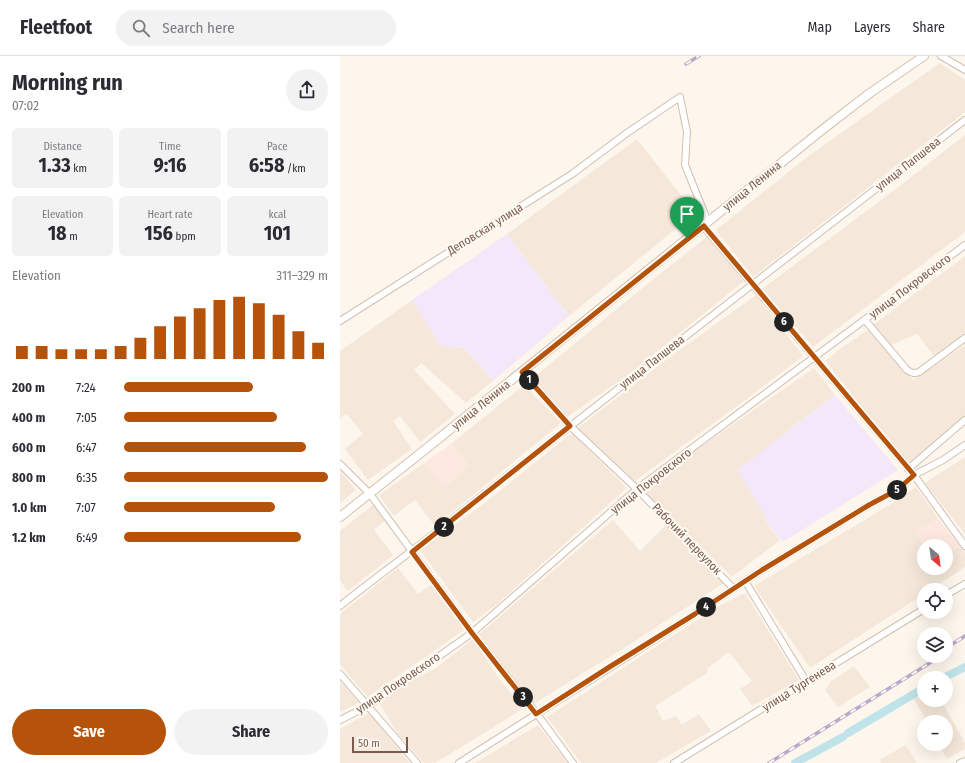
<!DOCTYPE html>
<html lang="en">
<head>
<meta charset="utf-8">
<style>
  body { margin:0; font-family:"Fira Sans Condensed",sans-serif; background:#f2f2f3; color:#2b2b33; height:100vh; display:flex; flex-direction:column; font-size:15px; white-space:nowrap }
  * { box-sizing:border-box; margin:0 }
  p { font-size:13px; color:#7c7c81 }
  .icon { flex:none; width:22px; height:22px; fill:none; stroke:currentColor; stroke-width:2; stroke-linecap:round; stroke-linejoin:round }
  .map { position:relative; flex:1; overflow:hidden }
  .panel { display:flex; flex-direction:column; background:#fff; width:340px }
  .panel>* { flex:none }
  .needle { width:26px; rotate:151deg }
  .buttons { position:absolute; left:577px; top:483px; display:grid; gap:8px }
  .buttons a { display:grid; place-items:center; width:36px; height:36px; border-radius:50%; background:#fff; box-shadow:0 4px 16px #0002; font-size:20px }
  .scale { position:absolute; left:12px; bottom:10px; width:56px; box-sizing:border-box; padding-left:4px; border:2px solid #7a5c4d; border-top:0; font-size:11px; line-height:14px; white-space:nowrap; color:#7a5c4d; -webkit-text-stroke:3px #fffaf3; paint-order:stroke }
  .pin { position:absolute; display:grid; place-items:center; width:34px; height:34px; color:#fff; margin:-41px -17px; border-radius:50% 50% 50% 0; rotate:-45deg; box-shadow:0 0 4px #0007 }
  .pin .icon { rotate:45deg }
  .km { position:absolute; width:20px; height:20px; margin:-10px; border-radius:50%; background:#222; color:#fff; font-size:11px; line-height:20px; text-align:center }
  .round { display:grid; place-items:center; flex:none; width:42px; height:42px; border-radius:21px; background:#f2f2f3 }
  .head { display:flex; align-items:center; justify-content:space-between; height:68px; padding:0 12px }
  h1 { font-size:22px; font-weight:700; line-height:30px }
  .figures { display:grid; grid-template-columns:repeat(3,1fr); gap:6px; height:68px; padding:4px 12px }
  .figures div { display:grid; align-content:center; border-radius:6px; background:#f2f2f3; text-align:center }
  .figures b { font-size:20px; font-weight:700 }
  .figures small { font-size:11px; font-weight:400 }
  .figures p { font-size:11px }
  .chart { height:112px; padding:8px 12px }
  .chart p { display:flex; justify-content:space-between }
  .chart svg { width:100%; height:72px; margin-top:4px; stroke:#b45309; stroke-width:6 }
  .primary-button { display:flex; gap:8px; margin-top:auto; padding:8px 12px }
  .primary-button a { flex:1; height:46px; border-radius:24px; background:#b45309; color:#fff; font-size:16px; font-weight:700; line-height:46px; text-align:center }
  .primary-button a+a { background:#f2f2f3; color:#2b2b33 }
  ul { padding:0 12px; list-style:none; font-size:13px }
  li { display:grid; grid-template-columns:64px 48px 1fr; align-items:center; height:30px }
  li i { height:10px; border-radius:5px; background:#b45309 }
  header { display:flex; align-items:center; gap:24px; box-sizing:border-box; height:56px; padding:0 20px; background:#fff; border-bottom:1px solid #e1e1e2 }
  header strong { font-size:19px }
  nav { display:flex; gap:22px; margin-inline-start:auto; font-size:14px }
  .search { width:280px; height:36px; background:#f2f2f3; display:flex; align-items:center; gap:10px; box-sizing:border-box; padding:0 14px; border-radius:22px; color:#7c7c81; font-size:15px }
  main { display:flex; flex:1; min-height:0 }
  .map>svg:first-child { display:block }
  .residential { fill:#f5e8da }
  .commercial { fill:#fde8e0 }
  .education { fill:#f3e8fa }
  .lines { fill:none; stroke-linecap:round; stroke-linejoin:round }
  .canal { stroke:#bfe3e8; stroke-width:8 }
  .minor-casing { stroke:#d1beb0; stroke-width:8 }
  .secondary-casing { stroke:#d6c0b0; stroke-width:10 }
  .minor { stroke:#fff; stroke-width:6 }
  .secondary { stroke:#fff; stroke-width:8 }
  .rail-casing { stroke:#b9a8c9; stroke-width:3.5 }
  .rail { stroke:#fffaf3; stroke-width:2; stroke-dasharray:6; stroke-linecap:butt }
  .route-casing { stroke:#fff; stroke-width:8 }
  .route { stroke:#b45309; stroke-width:5 }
  .labels { text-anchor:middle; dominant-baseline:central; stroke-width:4; stroke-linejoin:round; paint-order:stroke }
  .street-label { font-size:12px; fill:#7a5c4d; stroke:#fffaf3 }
</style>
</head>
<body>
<header>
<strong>Fleetfoot</strong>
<div class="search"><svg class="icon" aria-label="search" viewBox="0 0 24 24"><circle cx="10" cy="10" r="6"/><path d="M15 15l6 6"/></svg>Search here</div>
<nav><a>Map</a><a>Layers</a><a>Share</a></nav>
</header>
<main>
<section class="panel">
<div class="head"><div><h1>Morning run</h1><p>07:02</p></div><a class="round"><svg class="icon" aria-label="share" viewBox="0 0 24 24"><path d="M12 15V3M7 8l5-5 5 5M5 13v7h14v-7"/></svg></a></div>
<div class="figures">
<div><p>Distance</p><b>1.33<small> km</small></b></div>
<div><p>Time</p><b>9:16</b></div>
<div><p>Pace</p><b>6:58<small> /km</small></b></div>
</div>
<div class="figures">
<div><p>Elevation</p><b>18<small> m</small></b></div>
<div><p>Heart rate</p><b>156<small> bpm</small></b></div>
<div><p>kcal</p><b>101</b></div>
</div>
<div class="chart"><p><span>Elevation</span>311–329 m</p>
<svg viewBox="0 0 160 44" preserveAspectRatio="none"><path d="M5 44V36M15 44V36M25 44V38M35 44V38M45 44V38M55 44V36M65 44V31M75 44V24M85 44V18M95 44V13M105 44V8M115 44V6M125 44V10M135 44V17M145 44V27M155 44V34"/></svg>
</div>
<ul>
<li><b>200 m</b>7:24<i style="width:63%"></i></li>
<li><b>400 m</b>7:05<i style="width:75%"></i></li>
<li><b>600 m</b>6:47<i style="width:89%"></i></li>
<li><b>800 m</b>6:35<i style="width:100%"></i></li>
<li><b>1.0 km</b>7:07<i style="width:74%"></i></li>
<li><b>1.2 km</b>6:49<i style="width:87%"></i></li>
</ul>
<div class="primary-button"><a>Save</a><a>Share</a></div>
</section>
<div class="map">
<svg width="625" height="707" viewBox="0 0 625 707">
  <rect width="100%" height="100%" fill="#fdf6ec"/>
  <!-- residential -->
  <path class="residential" d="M600 7 625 24V56L413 221 376 174 471 98Z
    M625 79V176L473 291 422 233 557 132Z
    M297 83 355 157 229 260 167 178Z
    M368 180 404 225 288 319 227 361 193 322 311 225Z
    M625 200V278L594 300 577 278 549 290 533 269Z
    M416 239 463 300 404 345 295 425 238 372 326 304Z
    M72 244 101 290 124 292 153 325 126 347 81 307 74 314 115 358 80 386 60 360 53 365 72 393 28 424 5 393 23 378 7 358 0 362V295Z
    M529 273 573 324 625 289V361L568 408 485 305 500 293Z
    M474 312 495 339 451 372 425 464 440 484 392 521 306 437 352 397Z
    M184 329 221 367 95 470 75 444 54 460 39 439 84 407 104 431 129 410 111 388Z
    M232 377 287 432 156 549 133 566 80 494 146 446Z
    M625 401V478L585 427Z
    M0 415 16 434 0 447Z
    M576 431 598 462 576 477 586 490H584V512H606V498L620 490 625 497V511L590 534H584V538L470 612 414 530 548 450Z
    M34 448 45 464 34 474 53 499 8 535 0 525V475Z
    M273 464 300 495 327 468 384 527 281 594 193 648 139 578Z
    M58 512 78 538 91 529 125 573 28 641 0 609V558Z
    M405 537 459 624 412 650 400 633 412 625 389 596 368 612 367 617 315 650 323 665 336 660 342 669 359 658 371 675 316 707H241L207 661 379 550Z
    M133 583 160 624 183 653 95 707H84L58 678 40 648 64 629 96 612Z
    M514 610 530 631 498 651 485 634 491 625Z
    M0 625 19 647 0 656Z
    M584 638V644H601L625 687V693L607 703 599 688H606V666H587L574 643Z
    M29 657 70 707H0V673Z
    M198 669 227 707H135Z
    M566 689 577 707H541L539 704Z"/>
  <!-- commercial -->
  <path class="commercial" d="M111 388 129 410 103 432 84 407Z
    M598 462 620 490 606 498V490H586L576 477Z"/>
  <!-- education -->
  <path class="education" d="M167 178 229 260 153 325 124 292 101 290 72 244Z
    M495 339 558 414 443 486 425 464 426 461 397 414Z"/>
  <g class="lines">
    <!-- canal -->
    <path class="canal" d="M603 622 625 611
      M508 677 584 632
      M455 707 503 681"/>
    <!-- minor casing -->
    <g class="minor-casing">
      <path id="minor" d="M601 0 625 14
        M363 170 574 419 625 490
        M525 264 567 314C572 317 574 318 579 316L625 282
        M0 265 232 118 287 77 340 41 347 76 345 109 368 166
        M182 316 230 370 297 433 393 532
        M0 408 30 438 132 577 197 658 233 707
        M568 413 625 364
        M405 525 466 625
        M606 539 625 528
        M0 550C36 521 74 494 110 465 280 330 453 197 625 64
        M0 618 77 707
        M0 664 28 650 132 577 297 433 625 189
        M119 707 355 558 422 514 529 449 557 434 574 419 603 404 625 389
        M334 707 584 553
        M620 707 625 705"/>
    </g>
    <!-- secondary casing -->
    <g class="secondary-casing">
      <path id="secondary" d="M0 461 82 396 482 74 530 37 584 0"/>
    </g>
    <!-- minor -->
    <use href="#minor" class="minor"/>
    <!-- secondary -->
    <use href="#secondary" class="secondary"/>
    <!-- rail casing -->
    <g class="rail-casing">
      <path id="rail" d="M346 8 359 0
        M606 592 625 580
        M429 707 601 600"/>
    </g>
    <!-- rail -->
    <use href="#rail" class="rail"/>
  </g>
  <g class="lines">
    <!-- route casing -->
    <g class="route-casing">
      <path id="route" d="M364 170 574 419 557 434 529 449 422 514 355 558 271 610 196 658 132 577 72 496 230 370 182 316Z"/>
    </g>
    <!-- route -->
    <use href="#route" class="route"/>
  </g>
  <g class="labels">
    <!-- street labels -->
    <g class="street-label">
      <text transform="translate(568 108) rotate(-38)">улица Папшева</text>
      <text transform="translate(412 130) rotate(-39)">улица Ленина</text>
      <text transform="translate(145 173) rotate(-32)">Деповская улица</text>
      <text transform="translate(570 230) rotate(-37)">улица Покровского</text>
      <text transform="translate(312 306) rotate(-38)">улица Папшева</text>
      <text transform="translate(141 349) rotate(-39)">улица Ленина</text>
      <text transform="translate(311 425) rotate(-38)">улица Покровского</text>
      <text transform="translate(347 483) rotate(46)">Рабочий переулок</text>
      <text transform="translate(58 627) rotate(-34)">улица Покровского</text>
      <text transform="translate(459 630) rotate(-32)">улица Тургенева</text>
    </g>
  </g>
</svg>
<div class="buttons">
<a><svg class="needle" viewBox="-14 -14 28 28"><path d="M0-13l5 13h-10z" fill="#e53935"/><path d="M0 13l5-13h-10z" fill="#7c7c81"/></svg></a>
<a><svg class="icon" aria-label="locate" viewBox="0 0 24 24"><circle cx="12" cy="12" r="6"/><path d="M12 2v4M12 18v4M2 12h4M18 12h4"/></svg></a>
<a><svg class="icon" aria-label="layers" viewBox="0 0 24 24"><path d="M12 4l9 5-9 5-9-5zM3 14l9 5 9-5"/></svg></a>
<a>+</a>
<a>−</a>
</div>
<div class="scale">50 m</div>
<div class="pin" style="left:347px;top:182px;background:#1e9e55"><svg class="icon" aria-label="arrive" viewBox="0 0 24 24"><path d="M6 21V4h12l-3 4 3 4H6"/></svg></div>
<b class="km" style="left:189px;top:324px">1</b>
<b class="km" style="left:104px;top:471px">2</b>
<b class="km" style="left:183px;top:641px">3</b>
<b class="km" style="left:366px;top:551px">4</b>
<b class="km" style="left:557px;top:434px">5</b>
<b class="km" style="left:444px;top:266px">6</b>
</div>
</main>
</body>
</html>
